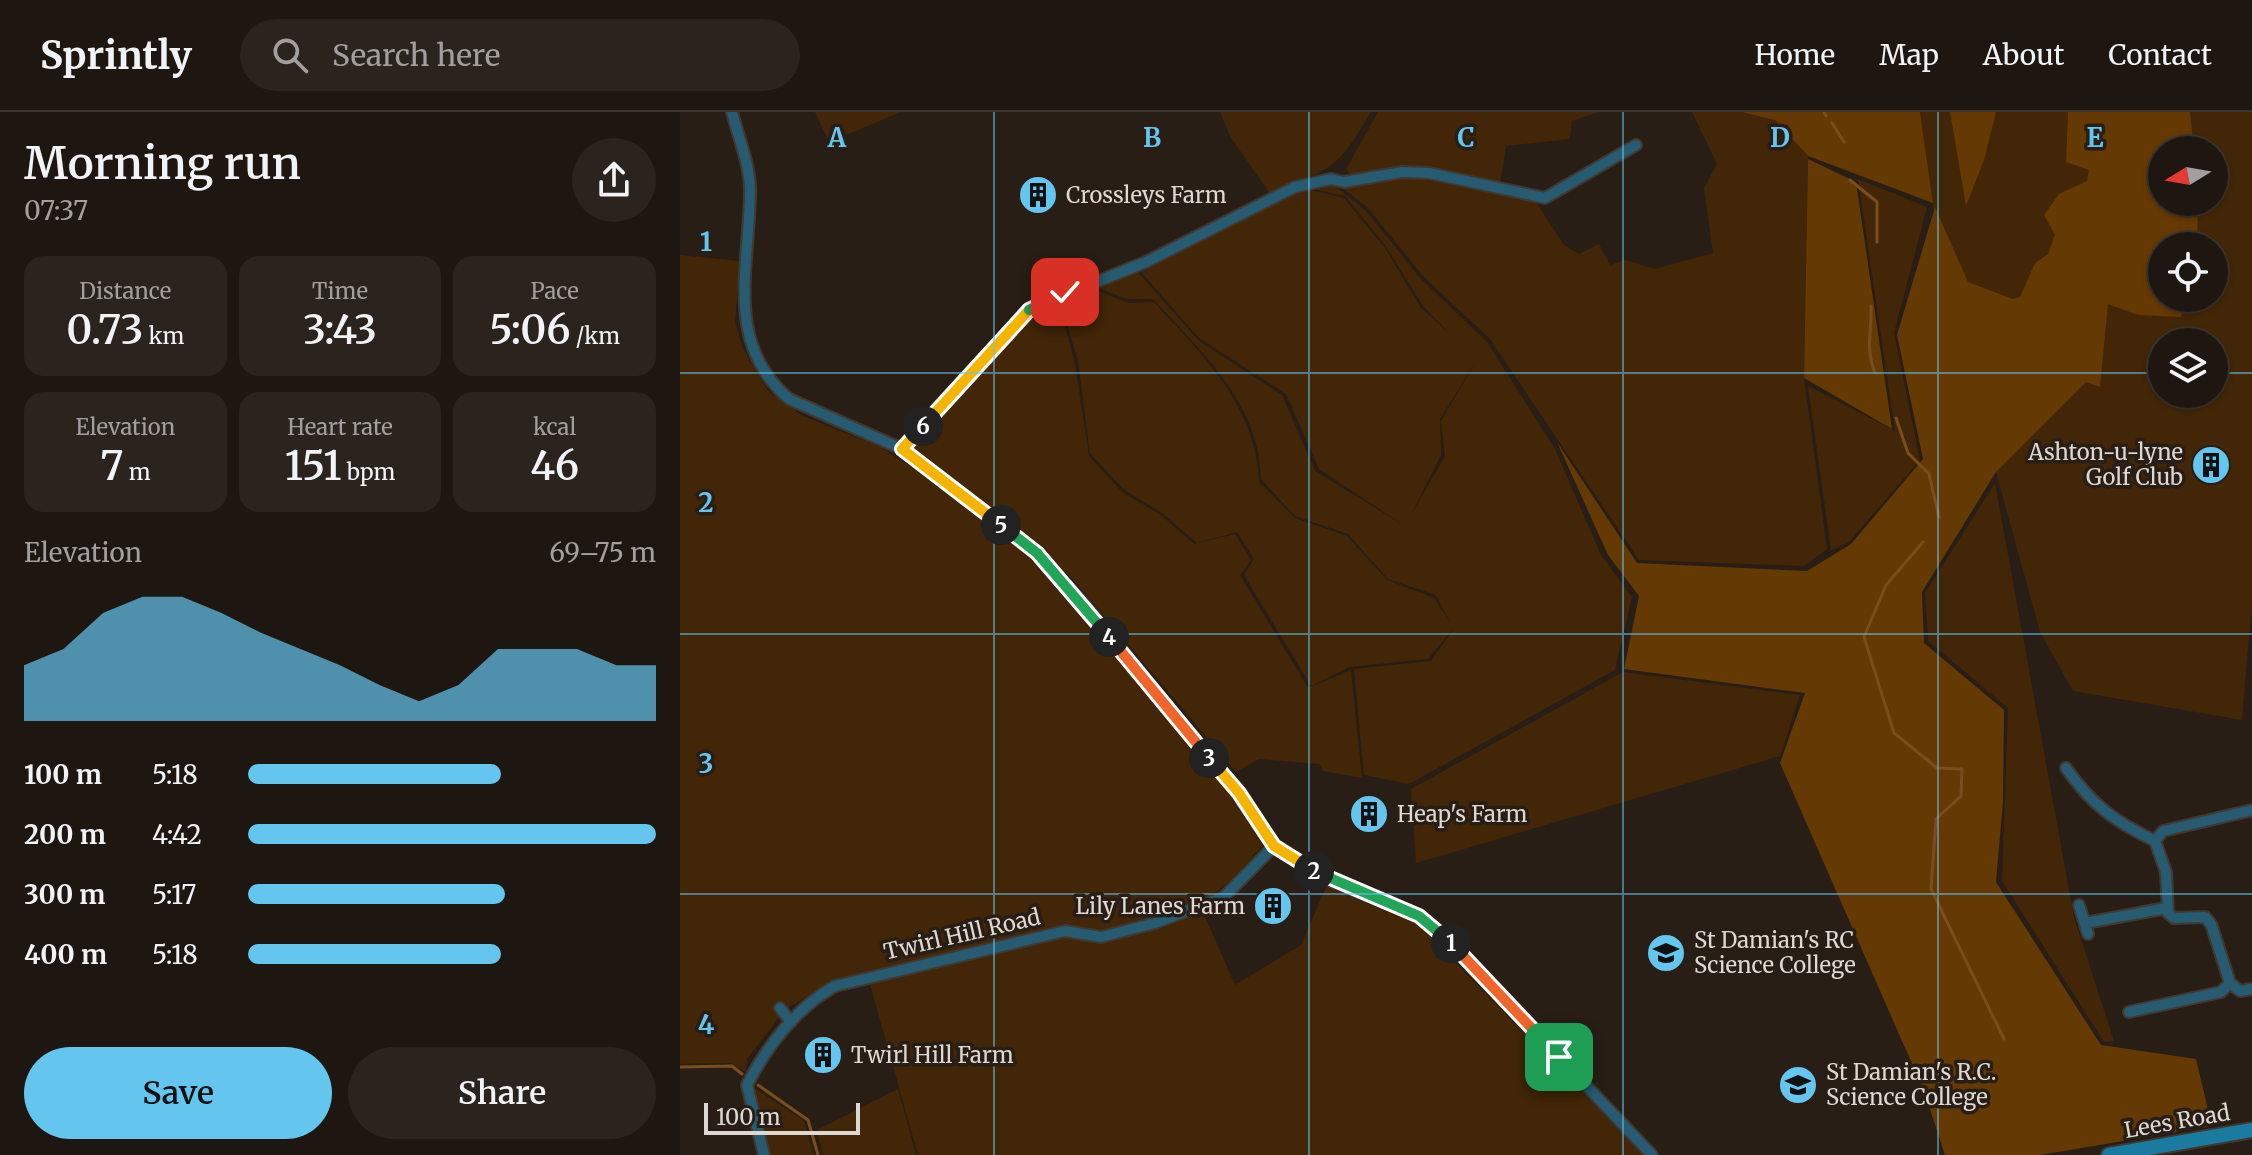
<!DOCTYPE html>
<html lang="en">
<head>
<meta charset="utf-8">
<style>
  body { margin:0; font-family:Merriweather,serif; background:#2b231e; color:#f1f3f6; height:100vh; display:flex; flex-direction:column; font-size:30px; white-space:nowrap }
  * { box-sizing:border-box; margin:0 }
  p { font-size:26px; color:#a19f9f }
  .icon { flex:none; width:44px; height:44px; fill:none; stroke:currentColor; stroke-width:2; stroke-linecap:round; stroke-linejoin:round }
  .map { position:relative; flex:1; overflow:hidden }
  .drawer { display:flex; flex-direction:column; background:#1e1610; width:680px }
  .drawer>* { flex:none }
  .needle { width:52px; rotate:259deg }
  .controls { position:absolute; left:1468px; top:24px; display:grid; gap:16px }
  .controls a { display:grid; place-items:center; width:80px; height:80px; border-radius:50%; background:#1e1610; box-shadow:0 2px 6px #0004,0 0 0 2px #3c3530; font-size:40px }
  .scale { position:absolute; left:24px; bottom:20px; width:156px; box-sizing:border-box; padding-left:8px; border:4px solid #ded8d2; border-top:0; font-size:22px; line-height:28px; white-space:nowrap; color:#ded8d2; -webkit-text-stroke:6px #281e16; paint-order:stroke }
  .pin { position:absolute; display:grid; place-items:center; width:68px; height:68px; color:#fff; margin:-34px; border-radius:16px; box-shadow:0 4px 12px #0006 }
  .km { position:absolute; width:40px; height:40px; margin:-20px; border-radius:50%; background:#222; color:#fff; font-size:22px; line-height:40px; text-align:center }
  .round { display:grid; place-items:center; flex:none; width:84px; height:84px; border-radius:42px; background:#2b231e }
  .overview { display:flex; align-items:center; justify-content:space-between; height:136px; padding:0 24px }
  h1 { font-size:44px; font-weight:600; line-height:60px }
  .figures { display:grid; grid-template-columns:repeat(3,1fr); gap:12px; height:136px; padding:8px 24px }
  .figures div { display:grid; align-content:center; border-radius:20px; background:#2b231e; text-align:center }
  .figures b { font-size:40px; font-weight:600 }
  .figures small { font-size:22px; font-weight:400 }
  .figures p { font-size:22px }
  .chart { height:224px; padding:16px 24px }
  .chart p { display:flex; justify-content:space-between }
  .chart svg { width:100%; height:144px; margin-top:8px; fill:#64c5ee; opacity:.7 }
  .action { display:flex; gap:16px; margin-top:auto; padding:16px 24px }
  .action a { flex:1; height:92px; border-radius:48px; background:#64c5ee; color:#111; font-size:32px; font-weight:600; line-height:92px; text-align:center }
  .action a+a { background:#2b231e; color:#f1f3f6 }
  ul { padding:0 24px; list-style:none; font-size:26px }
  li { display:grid; grid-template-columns:128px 96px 1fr; align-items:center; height:60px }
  li i { height:20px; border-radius:10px; background:#64c5ee }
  header { display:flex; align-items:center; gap:48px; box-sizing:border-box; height:112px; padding:0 40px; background:#1e1610; border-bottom:2px solid #3c3530 }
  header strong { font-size:38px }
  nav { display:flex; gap:44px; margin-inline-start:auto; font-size:28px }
  .search { width:560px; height:72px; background:#2b231e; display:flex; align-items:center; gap:20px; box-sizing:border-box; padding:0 28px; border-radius:44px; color:#a19f9f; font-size:30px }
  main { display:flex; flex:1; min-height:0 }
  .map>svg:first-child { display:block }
  .green { fill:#422607; fill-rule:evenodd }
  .forest { fill:#653903 }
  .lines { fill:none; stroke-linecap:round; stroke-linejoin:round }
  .stream { stroke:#7b4d1e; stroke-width:3 }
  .minor-casing { stroke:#413830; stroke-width:14 }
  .secondary-casing { stroke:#413830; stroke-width:18 }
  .minor { stroke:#265b71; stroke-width:10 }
  .secondary { stroke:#197b9f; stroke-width:14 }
  .split-1-casing { stroke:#fff; stroke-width:16 }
  .split-2-casing { stroke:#fff; stroke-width:16 }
  .split-3-casing { stroke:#fff; stroke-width:16 }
  .split-4-casing { stroke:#fff; stroke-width:16 }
  .split-5-casing { stroke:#fff; stroke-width:16 }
  .split-6-casing { stroke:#fff; stroke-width:16 }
  .split-7-casing { stroke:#fff; stroke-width:16 }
  .split-8-casing { stroke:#fff; stroke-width:16 }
  .split-1 { stroke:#f0652b; stroke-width:10 }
  .split-2 { stroke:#22a559; stroke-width:10 }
  .split-3 { stroke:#f5b400; stroke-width:10 }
  .split-4 { stroke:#f0652b; stroke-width:10 }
  .split-5 { stroke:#22a559; stroke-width:10 }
  .split-6 { stroke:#f5b400; stroke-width:10 }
  .split-7 { stroke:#f5b400; stroke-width:10 }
  .split-8 { stroke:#22a559; stroke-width:10 }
  .grid { fill:none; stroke:#64c5ee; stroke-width:2; stroke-opacity:0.55 }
  .labels { text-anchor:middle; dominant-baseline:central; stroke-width:7; stroke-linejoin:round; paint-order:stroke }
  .poi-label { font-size:22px; fill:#ded8d2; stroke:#281e16; text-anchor:start }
  .street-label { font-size:22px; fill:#ded8d2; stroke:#281e16 }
  .grid-label { font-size:26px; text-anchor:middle; font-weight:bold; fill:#64c5ee; stroke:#281e16; stroke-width:7; stroke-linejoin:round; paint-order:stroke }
</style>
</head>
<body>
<header>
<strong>Sprintly</strong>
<div class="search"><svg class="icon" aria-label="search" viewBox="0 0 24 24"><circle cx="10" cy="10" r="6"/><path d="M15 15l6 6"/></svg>Search here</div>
<nav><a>Home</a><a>Map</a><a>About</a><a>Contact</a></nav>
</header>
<main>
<section class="drawer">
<div class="overview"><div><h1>Morning run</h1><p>07:37</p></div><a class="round"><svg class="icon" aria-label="share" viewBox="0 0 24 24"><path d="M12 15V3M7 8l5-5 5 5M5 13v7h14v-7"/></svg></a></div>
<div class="figures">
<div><p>Distance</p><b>0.73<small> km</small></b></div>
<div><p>Time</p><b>3:43</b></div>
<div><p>Pace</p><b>5:06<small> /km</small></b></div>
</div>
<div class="figures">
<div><p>Elevation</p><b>7<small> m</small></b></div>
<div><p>Heart rate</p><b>151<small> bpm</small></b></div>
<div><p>kcal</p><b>46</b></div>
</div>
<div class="chart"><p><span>Elevation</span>69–75 m</p>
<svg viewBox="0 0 160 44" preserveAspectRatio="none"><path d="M0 44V27L10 22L20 11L30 6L40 6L50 11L60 17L70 22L80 27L90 33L100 38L110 33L120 22L130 22L140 22L150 27L160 27V44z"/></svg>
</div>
<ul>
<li><b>100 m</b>5:18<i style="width:62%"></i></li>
<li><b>200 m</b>4:42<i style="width:100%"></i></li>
<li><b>300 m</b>5:17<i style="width:63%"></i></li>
<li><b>400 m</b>5:18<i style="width:62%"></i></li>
</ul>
<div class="action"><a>Save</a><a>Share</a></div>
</section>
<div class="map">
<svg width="1572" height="1043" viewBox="0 0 1572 1043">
  <rect width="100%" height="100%" fill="#281e16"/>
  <!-- green -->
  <path class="green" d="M135 0H221L149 30Z
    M540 0H691C655 61 652 55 590 82L550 24Z
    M698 0H919L892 9 890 27 826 34 820 72 745 55 722 54 672 64 666 57Z
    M1012 0H1062L1095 7 1128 44 1124 266 1147 437 1124 454 959 448 810 227 743 164 687 95 660 74 727 63 856 90 884 133 899 142 919 132 930 153 945 148 975 157 1033 141 1024 76 1037 52Z
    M1240 0H1572V489L1562 608 1393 579 1360 520 1316 360 1254 99ZM1482 38H1534V90H1482ZM1482 134H1534V186H1482ZM1482 230H1534V282H1482Z
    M1178 67 1247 95 1214 221 1240 348 1168 431 1151 438 1128 274 1215 319Z
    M654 73 687 100 740 166 807 230 875 337 921 443 952 485 935 558 729 672 684 663 674 557 751 549 774 516 748 547 669 555 631 574 564 463 574 447 557 420 517 431 482 401 443 377 410 341 398 249 382 196 418 179 448 191 474 190C522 243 577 294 579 370L615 406 667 424 707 468 754 486 770 510 756 483 708 467 668 422 615 404 581 367C580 292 521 239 473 187H446L414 174 457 159 519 229 602 283 635 359 725 414 639 357 606 282 519 226 461 160 622 76 664 86 705 136 741 196 770 222 743 194 705 133 665 84 624 75ZM797 248 761 309 765 344 731 403 761 343 760 307Z
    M0 143 60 149 55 209 63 237 88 279 123 304 200 335 308 403 357 451 537 660 585 731 548 771 533 782 424 820 383 814 150 870 106 897 67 947 66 960 50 951 0 952Z
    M378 189 395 251 409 344 442 380 481 403 514 432 555 422 571 448 560 463 628 576 671 558 682 666 643 659 640 652 579 647 556 660 390 464 235 339 234 333 348 205Z
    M1315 371 1394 805 1434 929 1424 930 1322 769 1328 596 1248 529 1245 481Z
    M943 560 1120 583 1100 644 736 751 731 677Z
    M646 775 737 811 963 1043H238L189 869 383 823 420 828 480 817 523 800 555 873 621 833Z
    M71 974 124 1009 134 1043H89Z
    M218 977 236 1043H143L137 1018Z"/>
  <!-- forest -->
  <path class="forest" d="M1062 0H1240L1253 91 1128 44 1095 8Z
    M1270 0H1316L1304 48 1286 94Z
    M1388 0H1510L1514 38H1482V90H1518L1517 134H1482V186H1505L1501 205 1458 203 1428 192 1420 275 1406 270 1316 360 1242 480 1244 531 1324 598 1323 689 1316 770 1421 933 1516 947 1532 1014 1360 1043H1265L1244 979 1100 651 1125 581 944 557 959 484 928 443 877 330 957 451 1127 459 1171 432 1243 347 1217 223 1255 95 1288 170 1333 187 1340 185 1355 151 1368 142 1375 123 1364 103 1379 82 1407 69 1409 58 1386 50Z
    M1128 47 1176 70 1212 317 1124 266Z"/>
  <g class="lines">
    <!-- stream -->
    <path class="stream" d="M1144 0 1146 4
      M1152 11 1164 30
      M1170 68 1197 90V130
      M1191 194C1192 219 1185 237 1195 261
      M1216 306 1228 341 1249 362 1259 405
      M1243 430 1206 473 1184 525 1214 621 1257 656 1282 657 1281 684 1256 707 1251 777 1324 927
      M0 955 52 954 62 962
      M78 973 128 1008 138 1043"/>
    <!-- minor casing -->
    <g class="minor-casing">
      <path id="minor" d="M52 0C58 24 70 53 70 78 70 153 43 231 109 287L222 337 357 441 403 491 559 681 594 734 653 770 739 804 763 823 972 1043
        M222 337 349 197 466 150 615 75 651 67 664 70 722 60 749 61 865 86 956 33
        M1386 656C1411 692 1435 710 1475 729
        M1572 698 1483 719 1475 729 1486 760 1488 801 1494 806 1525 805 1531 812 1550 871 1560 879 1572 877
        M1399 793 1408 822
        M1405 811 1487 796
        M100 896 111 910
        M1449 900 1541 880 1550 871
        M84 1043 67 973C87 934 117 895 155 874L385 819 421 825 475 811 544 785 594 734"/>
    </g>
    <!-- secondary casing -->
    <g class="secondary-casing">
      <path id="secondary" d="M1429 1043 1572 1018"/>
    </g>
    <!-- minor -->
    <use href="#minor" class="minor"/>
    <!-- secondary -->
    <use href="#secondary" class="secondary"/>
  </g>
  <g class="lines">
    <!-- split-1 casing -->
    <g class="split-1-casing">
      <path id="split-1" d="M771 831 879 945"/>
    </g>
    <!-- split-2 casing -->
    <g class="split-2-casing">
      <path id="split-2" d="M634 759 739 804 771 831"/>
    </g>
    <!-- split-3 casing -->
    <g class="split-3-casing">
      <path id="split-3" d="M529 646 559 681 594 734 634 759"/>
    </g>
    <!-- split-4 casing -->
    <g class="split-4-casing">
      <path id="split-4" d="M429 525 529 646"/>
    </g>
    <!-- split-5 casing -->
    <g class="split-5-casing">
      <path id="split-5" d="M321 413 357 441 429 525"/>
    </g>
    <!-- split-6 casing -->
    <g class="split-6-casing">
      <path id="split-6" d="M243 314 222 337 321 413"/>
    </g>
    <!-- split-7 casing -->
    <g class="split-7-casing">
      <path id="split-7" d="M243 314 349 198"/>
    </g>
    <!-- split-8 casing -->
    <g class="split-8-casing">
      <path id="split-8" d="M349 198 385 180"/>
    </g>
    <!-- split-1 -->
    <use href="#split-1" class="split-1"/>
    <!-- split-2 -->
    <use href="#split-2" class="split-2"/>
    <!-- split-3 -->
    <use href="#split-3" class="split-3"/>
    <!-- split-4 -->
    <use href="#split-4" class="split-4"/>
    <!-- split-5 -->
    <use href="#split-5" class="split-5"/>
    <!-- split-6 -->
    <use href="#split-6" class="split-6"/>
    <!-- split-7 -->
    <use href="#split-7" class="split-7"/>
    <!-- split-8 -->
    <use href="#split-8" class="split-8"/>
  </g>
  <!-- grid -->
  <path class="grid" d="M314 0V1043M629 0V1043M943 0V1043M1258 0V1043M0 261H1482M1534 261H1572M0 522H1572M0 782H1572"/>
  <!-- icons -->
  <defs>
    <g id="building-disc" transform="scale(2)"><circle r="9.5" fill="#64c5ee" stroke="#281e16"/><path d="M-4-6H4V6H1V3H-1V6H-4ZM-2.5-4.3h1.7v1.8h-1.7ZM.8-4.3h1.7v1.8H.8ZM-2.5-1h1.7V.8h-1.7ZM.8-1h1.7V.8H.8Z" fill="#111"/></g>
    <g id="school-disc" transform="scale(2)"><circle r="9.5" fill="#64c5ee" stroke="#281e16"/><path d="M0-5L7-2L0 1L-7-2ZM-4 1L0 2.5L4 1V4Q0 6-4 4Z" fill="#111"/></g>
    <g id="university-disc" transform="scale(2)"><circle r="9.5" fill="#64c5ee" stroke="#281e16"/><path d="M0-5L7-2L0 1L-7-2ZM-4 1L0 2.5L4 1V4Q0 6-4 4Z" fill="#111"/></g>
  </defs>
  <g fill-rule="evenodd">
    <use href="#building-disc" x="358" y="83"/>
    <use href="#building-disc" x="1531" y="353"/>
    <use href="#building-disc" x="689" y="702"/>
    <use href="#building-disc" x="593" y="794"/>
    <use href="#school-disc" x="986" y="841"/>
    <use href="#building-disc" x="143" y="943"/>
    <use href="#university-disc" x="1118" y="973"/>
  </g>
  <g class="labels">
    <!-- poi labels -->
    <g class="poi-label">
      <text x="386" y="83">Crossleys Farm</text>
      <text x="1503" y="340" text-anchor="end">Ashton-u-lyne<tspan x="1503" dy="25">Golf Club</tspan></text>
      <text x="717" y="702">Heap's Farm</text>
      <text x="565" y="794" text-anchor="end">Lily Lanes Farm</text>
      <text x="1014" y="828">St Damian's RC<tspan x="1014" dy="25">Science College</tspan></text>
      <text x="171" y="943">Twirl Hill Farm</text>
      <text x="1146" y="960">St Damian's R.C.<tspan x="1146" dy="25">Science College</tspan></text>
    </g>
    <!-- street labels -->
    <g class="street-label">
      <text transform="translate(282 822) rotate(-13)">Twirl Hill Road</text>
      <text transform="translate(1497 1009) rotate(-10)">Lees Road</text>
    </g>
  </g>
  <g class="grid-label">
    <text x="157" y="35">A</text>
    <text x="472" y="35">B</text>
    <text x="786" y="35">C</text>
    <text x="1100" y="35">D</text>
    <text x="1415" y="35">E</text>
    <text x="26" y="139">1</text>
    <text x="26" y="400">2</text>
    <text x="26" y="661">3</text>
    <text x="26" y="922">4</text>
  </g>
</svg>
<div class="controls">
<a><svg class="needle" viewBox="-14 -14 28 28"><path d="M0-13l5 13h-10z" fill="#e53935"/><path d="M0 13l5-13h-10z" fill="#a19f9f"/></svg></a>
<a><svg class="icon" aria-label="locate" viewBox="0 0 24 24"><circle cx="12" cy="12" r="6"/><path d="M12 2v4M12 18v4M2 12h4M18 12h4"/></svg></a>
<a><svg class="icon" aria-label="layers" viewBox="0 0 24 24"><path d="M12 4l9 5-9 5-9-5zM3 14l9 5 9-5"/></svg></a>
</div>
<div class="scale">100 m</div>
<div class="pin" style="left:879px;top:945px;background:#1e9e55"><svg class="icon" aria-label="arrive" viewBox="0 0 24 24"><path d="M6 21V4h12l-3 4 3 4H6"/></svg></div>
<div class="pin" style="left:385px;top:180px;background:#d93025"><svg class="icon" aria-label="check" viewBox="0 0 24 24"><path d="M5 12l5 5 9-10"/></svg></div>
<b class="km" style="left:771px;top:831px">1</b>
<b class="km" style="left:634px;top:759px">2</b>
<b class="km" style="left:529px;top:646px">3</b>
<b class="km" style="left:429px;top:525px">4</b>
<b class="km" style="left:321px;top:413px">5</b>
<b class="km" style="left:243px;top:314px">6</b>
</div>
</main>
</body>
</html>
